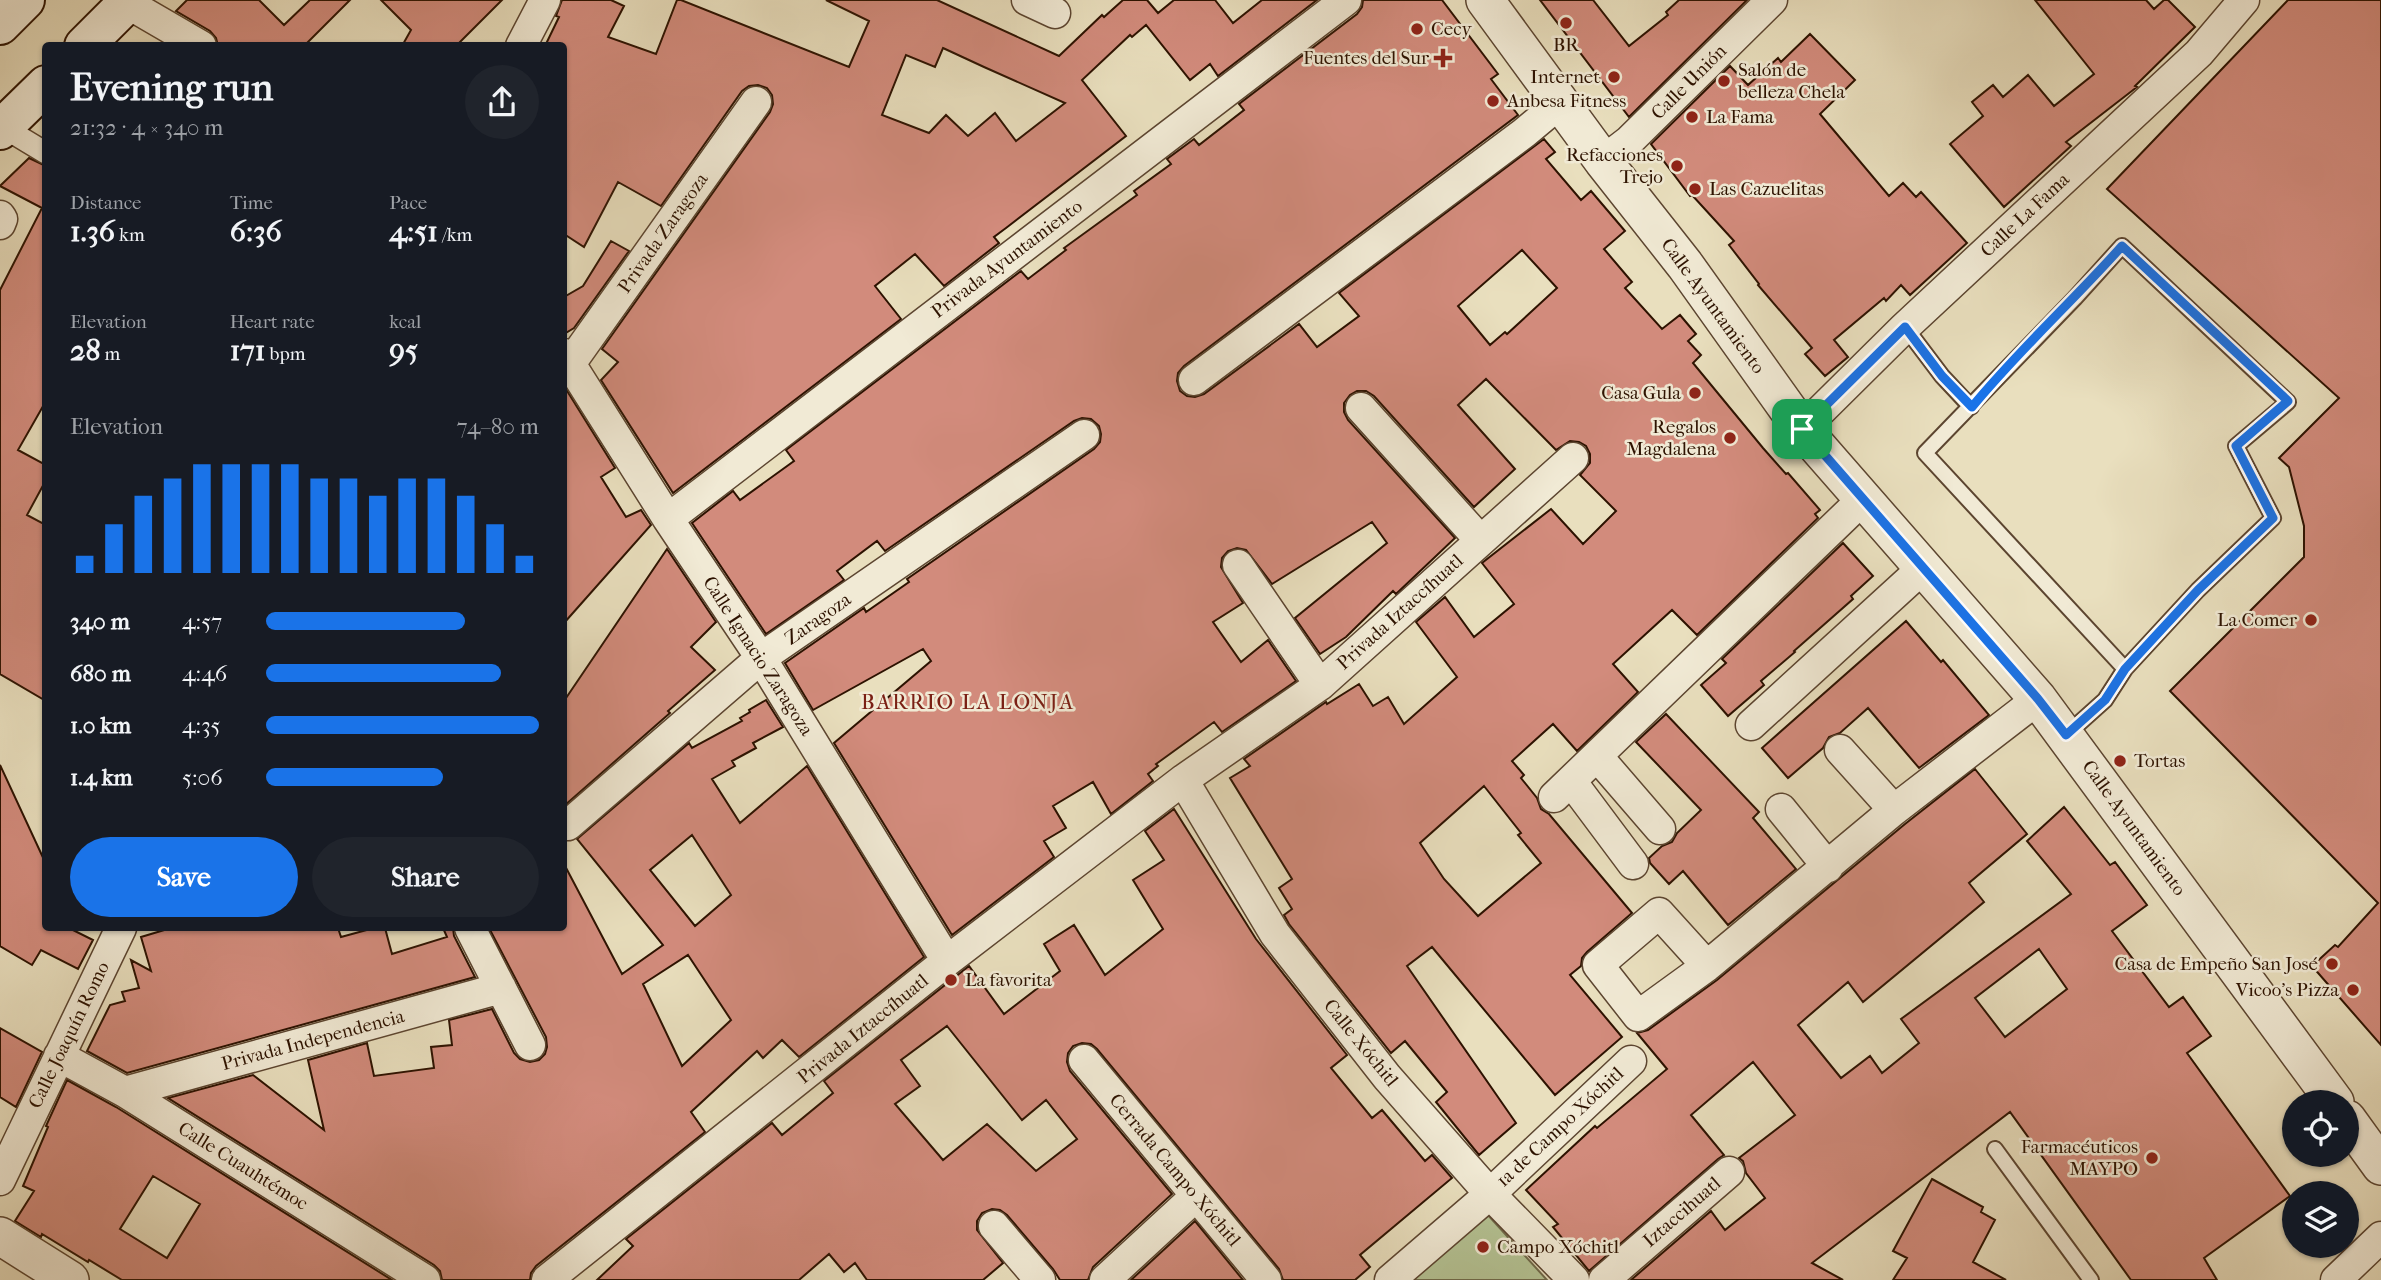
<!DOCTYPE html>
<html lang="en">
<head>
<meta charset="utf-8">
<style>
  body { margin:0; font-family:"IM FELL French Canon",serif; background:#20242c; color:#f1f3f6; height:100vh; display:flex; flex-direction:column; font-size:26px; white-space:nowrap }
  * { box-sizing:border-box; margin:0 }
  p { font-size:23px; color:#9ea1a6 }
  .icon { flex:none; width:38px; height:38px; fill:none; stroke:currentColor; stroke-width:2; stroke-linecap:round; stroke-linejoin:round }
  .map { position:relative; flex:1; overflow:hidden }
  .panel { position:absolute; left:42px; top:42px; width:525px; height:889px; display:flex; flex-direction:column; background:#171b24; border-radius:7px; box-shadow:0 2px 5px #0004 }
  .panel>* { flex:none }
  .controls { position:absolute; left:2282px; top:1090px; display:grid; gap:14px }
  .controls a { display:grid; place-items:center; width:77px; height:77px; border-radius:50%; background:#171b24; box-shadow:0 2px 5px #0004; font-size:35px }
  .pin { position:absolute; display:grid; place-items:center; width:60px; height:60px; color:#fff; margin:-30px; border-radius:14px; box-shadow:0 4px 10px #0006 }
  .round { display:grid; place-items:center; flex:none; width:74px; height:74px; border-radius:37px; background:#20242c }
  .headline { display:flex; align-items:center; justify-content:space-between; height:119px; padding:0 28px }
  h1 { font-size:38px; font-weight:700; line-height:52px }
  .metrics { display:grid; grid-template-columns:repeat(3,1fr); gap:10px; height:119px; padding:7px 28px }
  .metrics div { display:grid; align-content:center }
  .metrics b { font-size:30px; font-weight:700 }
  .metrics small { font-size:19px; font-weight:400 }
  .metrics p { font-size:19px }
  .chart { height:196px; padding:14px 28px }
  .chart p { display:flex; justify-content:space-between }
  .chart svg { width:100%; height:126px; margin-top:7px; stroke:#1a73e8; stroke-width:6 }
  .action { display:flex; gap:14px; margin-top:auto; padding:14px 28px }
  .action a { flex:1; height:80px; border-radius:42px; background:#1a73e8; color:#fff; font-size:28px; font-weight:700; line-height:80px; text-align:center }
  .action a+a { background:#20242c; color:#f1f3f6 }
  ul { padding:0 28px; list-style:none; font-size:23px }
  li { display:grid; grid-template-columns:112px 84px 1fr; align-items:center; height:52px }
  li i { height:18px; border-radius:9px; background:#1a73e8 }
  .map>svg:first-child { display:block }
  .green { fill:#b4c293; stroke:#706a4a; stroke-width:2 }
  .building { fill:#d28b7c; stroke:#2d1200; stroke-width:2; fill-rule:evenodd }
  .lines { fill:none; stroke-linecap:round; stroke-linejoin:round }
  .service-casing { stroke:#5c4530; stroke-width:18 }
  .pedestrian-casing { stroke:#5c4530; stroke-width:24 }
  .minor-casing { stroke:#5c4530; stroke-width:33 }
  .tertiary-casing { stroke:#5c4530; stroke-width:40 }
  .secondary-casing { stroke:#2d1200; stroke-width:42 }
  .service { stroke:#f1ead5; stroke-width:14 }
  .pedestrian { stroke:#f1ead5; stroke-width:21 }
  .minor { stroke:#f1ead5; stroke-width:30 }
  .tertiary { stroke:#f1ead5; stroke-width:37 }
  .secondary { stroke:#f1ead5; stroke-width:38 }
  .route-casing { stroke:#fff; stroke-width:14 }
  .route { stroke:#1a73e8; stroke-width:9 }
  .poi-dot { fill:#8f2418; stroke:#f1ead5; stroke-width:2.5 }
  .labels { text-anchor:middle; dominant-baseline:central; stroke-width:5; stroke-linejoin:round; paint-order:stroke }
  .poi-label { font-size:19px; fill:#2d1200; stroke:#f1ead5; text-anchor:end }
  .street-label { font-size:19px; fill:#2d1200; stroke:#f1ead5 }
  .neighbourhood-label { font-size:21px; letter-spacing:2px; fill:#7a1f14; stroke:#f1ead5 }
</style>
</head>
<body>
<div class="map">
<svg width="2381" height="1280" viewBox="0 0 2381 1280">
  <rect width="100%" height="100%" fill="#e9dfbe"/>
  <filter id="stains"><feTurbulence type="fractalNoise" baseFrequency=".00286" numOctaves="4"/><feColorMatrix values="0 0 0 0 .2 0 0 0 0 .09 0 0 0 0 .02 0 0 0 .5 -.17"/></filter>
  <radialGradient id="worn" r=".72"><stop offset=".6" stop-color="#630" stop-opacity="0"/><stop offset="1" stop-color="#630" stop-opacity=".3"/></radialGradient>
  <!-- green -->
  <path class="green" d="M1487 1214 1547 1280H1411Z"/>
  <!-- building -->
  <path class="building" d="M187 0H259L284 25 310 0H350L304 46H218L216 38 210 31 176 11Z
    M381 0H502L456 46H402L411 30Z
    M562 0H611L624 6 608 37 656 54 677 0H681L849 67 869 21 826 0H937L1059 56 1102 15 1104 17 1123 0H1147L1158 13 1174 0H1215L1233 23 1262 0H1317L1218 76 1210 64 1190 80 1146 25 1132 37 1130 35 1082 80 1126 136 1006 228 994 237 999 243 944 286 915 254 875 286 901 319 673 493 601 380 618 362 602 349 770 112 773 104 772 95 767 88 758 85 749 86 742 91 661 206 618 182 584 247 564 234V46H545L559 17 556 16ZM943 48 984 67 1065 103 1016 141 995 113 968 136 946 115 929 133 882 115 906 55 935 67Z
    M1363 0H1442L1498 74 1491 79 1518 115 1184 366 1178 373 1177 381 1180 391 1187 396 1195 397 1204 394 1299 324 1317 347 1359 316 1339 293 1544 139 1555 152 1546 159 1581 200 1591 191 1625 231 1604 249 1632 282 1625 288 1662 329 1680 315 1696 334 1688 341 1701 355 1693 363 1763 448 1786 474 1788 473 1820 510 1815 514 1818 518 1697 635 1672 610 1613 664 1638 692 1577 751 1553 724 1512 761 1524 775 1521 778 1537 798 1541 809 1549 814 1632 913 1587 952 1582 958 1581 966 1570 975 1622 1037 1555 1095 1432 947 1407 966 1516 1123 1479 1155 1436 1102 1447 1092 1405 1041 1391 1053 1289 924 1284 915 1292 909 1279 888 1292 879 1230 778 1250 766 1244 759 1326 702 1327 704 1359 684 1373 706 1388 697 1404 724 1457 677 1416 622 1445 597 1474 637 1514 604 1482 563 1551 509 1583 544 1616 511 1580 475 1590 463V454L1586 446 1579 442 1570 441 1556 450 1486 379 1458 405 1515 469 1474 507 1374 396 1366 391H1357L1350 395 1344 403V412L1348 420 1455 538 1396 594 1393 591 1346 637 1320 654 1295 618 1387 543 1372 522 1272 584 1246 550 1237 548 1228 551 1222 558 1221 567 1243 603 1213 622 1241 662 1268 640 1296 681 1222 732 1214 722 1156 764 1158 766 1148 774 1153 781 1111 814 1093 782 1053 806 1066 828 1044 841 1054 857 952 935 834 743 931 661 923 649 813 710 785 663 864 608 866 612 909 582 907 579 1094 449 1100 442 1101 434 1099 426 1091 419 1082 418 1074 421 885 551 877 541 837 571 844 580 766 634 692 523 733 491 740 500 794 461 786 450 1021 271 1028 279 1066 250 1064 248 1137 195 1134 191 1171 164 1167 159 1194 139 1199 145 1244 110 1239 104 1357 14 1362 7ZM1522 250 1557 288 1507 334 1505 332 1490 345 1458 306ZM1484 786 1521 833 1518 835 1541 863 1478 916 1444 879 1420 843Z
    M1540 0H1593L1629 46 1668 15 1666 12 1679 0H1747L1629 117Z
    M2035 0H2146L2154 9 2164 0H2168L2195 27 2135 86 2137 87 2066 142 2071 146 2004 207 1950 144 1983 116 1972 102 1993 85 2003 97 2028 75 2054 106 2094 74Z
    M2288 0H2381V1045L2312 966 2335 945 2338 947 2378 903 2170 691 2304 557V526L2289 467 2279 458 2339 398 2107 189Z
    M1810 34 1855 80 1820 114 1889 196 1903 183 1916 197 1921 192 1967 243 1910 295 1901 285 1886 301 1884 298 1834 340 1848 357 1825 376 1805 354 1812 348 1758 285 1759 284 1729 245 1734 241 1692 195 1690 196 1651 144 1730 66 1748 85 1778 58 1781 62Z
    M29 158 46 166V401L18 450 46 465V480L27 515 46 525V701L0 674V290L42 208 0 186Z
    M611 241 629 251 574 328 564 334V297L583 286Z
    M564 386 615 468 601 477 626 517 641 510 651 525 564 623Z
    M1843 543 1873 576 1851 596 1853 599 1794 651 1795 652 1761 681 1764 685 1728 716 1701 685 1726 663 1722 659Z
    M667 549 716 622 691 647 715 670 668 711 670 713 564 806V701Z
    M1906 621 1941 662 1943 660 1989 715 1919 768 1868 708 1840 733 1829 737 1823 748 1788 778 1762 748Z
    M766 700 783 727 753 743 756 748 732 761 735 766 712 779 740 823 807 766 924 957 799 1057 782 1040 763 1058 757 1051 691 1112 705 1132 536 1266 531 1273 530 1280H442L440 1271 434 1265 168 1098 253 1075 324 1130 308 1060 367 1043 374 1076 434 1068 431 1047 452 1045 449 1020 492 1009 514 1053 520 1059 530 1062 539 1060 545 1054 547 1047 546 1037 489 928H564V864L622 974 663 945 577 839 689 743 692 748 742 721 740 718 750 712 749 710ZM692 835 731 895 695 926 650 870ZM688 955 731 1020 682 1066 643 984Z
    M1666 714 1759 812 1753 818 1796 869 1728 925 1683 871 1669 884 1650 863 1649 858 1662 846 1672 842 1677 833 1701 810 1636 742Z
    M0 765 46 864V928H69L93 940 78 969 41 950 32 965 0 946Z
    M1975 769 2027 834 1969 883 1984 902 1863 1002 1848 982 1798 1025 1841 1078 1870 1056 1882 1073 1919 1043 1901 1019 2071 894 2027 841 2064 807 2110 865 2115 862 2147 905 2112 931 2169 1007 2183 997 2211 1036 2187 1053 2290 1196 2204 1258 2217 1280H2131L2010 1112 1812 1263 1843 1280H1631L1711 1211 1725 1230 1765 1198 1746 1173 1743 1161 1739 1158 1795 1115 1753 1062 1691 1115 1724 1155 1718 1159 1589 1271 1553 1227 1558 1224 1526 1190 1595 1126 1597 1128 1667 1069 1637 1033 1648 1030 1717 980 1905 824ZM2039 949 2067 989 2005 1037 1975 998Z
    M1174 809 1256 939 1347 1055 1331 1068 1372 1118 1382 1110 1425 1161 1432 1155 1452 1178 1360 1255 1370 1267 1355 1280H1283L1279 1269 1097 1049 1091 1044 1082 1043 1073 1046 1068 1053 1067 1062 1070 1071 1172 1194 1093 1267 1088 1280H1060L1053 1269 1007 1215 1000 1210 992 1209 982 1213 977 1221V1230L1003 1263 983 1280H867L855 1263 844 1272 829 1254 799 1280H597L633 1246 626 1239 772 1123 782 1135 833 1093 824 1081 969 966 1004 1014 1060 971 1044 944 1074 925 1105 975 1163 929 1133 880 1164 860 1145 831ZM947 1026 1022 1120 1046 1100 1077 1139 1036 1171 987 1124 943 1160 895 1104 920 1086 901 1060Z
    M171 928H338L341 937 374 928H385L392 954 447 937 443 928H453L454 936 475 977 127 1073 87 1051 110 1005 125 1001 122 992 139 988 131 960 151 971 141 937Z
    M0 1028 42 1052 16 1107 0 1097Z
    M67 1080 116 1107 392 1280H122L89 1260 88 1262 42 1234 41 1237 15 1221 34 1191 23 1186 48 1127 46 1126ZM153 1176 200 1204 167 1258 120 1229Z
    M1932 1179 1983 1207 1981 1212 1995 1220 1973 1262 2006 1280H1893L1907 1258 1893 1251Z
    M1195 1221 1243 1280H1131Z"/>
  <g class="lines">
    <!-- service casing -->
    <g class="service-casing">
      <path id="service" d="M1905 327 1942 376 1971 407
        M2066 735 2105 700 2125 669 2198 590 2273 518 2236 446 2288 402 2122 246 2075 298 1925 453 2125 669
        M1995 1149 2091 1280"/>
    </g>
    <!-- pedestrian casing -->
    <g class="pedestrian-casing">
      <path id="pedestrian" d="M3 127 46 153"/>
    </g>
    <!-- minor casing -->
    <g class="minor-casing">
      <path id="minor" d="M1027 0 1055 13
        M127 3 201 46
        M521 46 545 0
        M1603 161 1629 141 1772 0
        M0 216 2 219 0 224
        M564 354 668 519 761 658 947 961
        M570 364 756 102
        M1194 380 1524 133 1561 102
        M1361 408 1480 540
        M1802 429 1905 327 2199 53 2244 0
        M668 519 1346 0
        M1238 565 1320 685
        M1751 725 1923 568
        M1840 750 1894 810
        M1597 756 1660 829
        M1183 780 1275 934 1387 1077 1490 1194 1574 1280
        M1571 781 1633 864
        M1554 797 1863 499
        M1781 809 1828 867
        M568 825 761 658 1084 435
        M470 928 530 1045
        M1707 966 1659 913 1598 965 1638 1016 1707 966 1894 810 2038 699
        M59 1056 125 1092 425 1280
        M1084 1060 1266 1280
        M125 1092 501 988
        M0 1180 121 928
        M994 1226 1040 1280
        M547 1280 947 961 1183 780 1320 685 1573 458
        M1105 1280 1196 1196
        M1390 1280 1490 1194 1631 1061
        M1604 1280 1729 1172
        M2336 1280 2381 1237"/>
    </g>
    <!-- tertiary casing -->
    <g class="tertiary-casing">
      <path id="tertiary" d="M1485 0 1603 161 1685 265 1802 429 2038 699 2335 1102
        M2347 1119 2381 1166
        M0 1236 70 1280"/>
    </g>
    <!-- secondary casing -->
    <g class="secondary-casing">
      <path id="secondary" d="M0 25 25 0
        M84 46 130 0
        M0 130 46 85"/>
    </g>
    <!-- service -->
    <use href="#service" class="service"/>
    <!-- pedestrian -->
    <use href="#pedestrian" class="pedestrian"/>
    <!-- minor -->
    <use href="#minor" class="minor"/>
    <!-- tertiary -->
    <use href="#tertiary" class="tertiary"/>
    <!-- secondary -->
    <use href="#secondary" class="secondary"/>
  </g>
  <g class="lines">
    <!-- route casing -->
    <g class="route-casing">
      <path id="route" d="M2122 246 2288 401 2236 446 2273 518 2198 590 2125 669 2105 700 2066 735 2038 699 1802 429 1905 327 1942 376 1972 407C2018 351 2073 301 2122 246Z"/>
    </g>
    <!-- route -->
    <use href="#route" class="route"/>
  </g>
  <!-- markers -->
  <g class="poi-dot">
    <circle cx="1566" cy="23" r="7"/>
    <circle cx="1417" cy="29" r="7"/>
    <path d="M1439.5 47.5h7v7h7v7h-7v7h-7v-7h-7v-7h7z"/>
    <circle cx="1614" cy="77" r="7"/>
    <circle cx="1724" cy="81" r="7"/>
    <circle cx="1493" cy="101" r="7"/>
    <circle cx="1692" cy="117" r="7"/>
    <circle cx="1677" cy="166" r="7"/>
    <circle cx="1695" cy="189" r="7"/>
    <circle cx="1695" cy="393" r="7"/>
    <circle cx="1730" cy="438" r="7"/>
    <circle cx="2311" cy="620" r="7"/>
    <circle cx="2120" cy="761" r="7"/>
    <circle cx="2332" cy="964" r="7"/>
    <circle cx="951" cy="980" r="7"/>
    <circle cx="2353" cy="990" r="7"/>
    <circle cx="2152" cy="1158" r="7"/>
    <circle cx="1483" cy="1247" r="7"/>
  </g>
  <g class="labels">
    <!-- poi labels -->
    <g class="poi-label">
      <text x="1431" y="29" text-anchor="start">Cecy</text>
      <text x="1566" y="45" text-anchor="middle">BR</text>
      <text x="1429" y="58">Fuentes del Sur</text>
      <text x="1738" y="70" text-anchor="start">Salón de<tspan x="1738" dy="22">belleza Chela</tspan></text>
      <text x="1600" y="77">Internet</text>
      <text x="1507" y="101" text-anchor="start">Anbesa Fitness</text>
      <text x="1706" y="117" text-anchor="start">La Fama</text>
      <text x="1663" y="155">Refacciones<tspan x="1663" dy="22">Trejo</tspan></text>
      <text x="1709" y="189" text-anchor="start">Las Cazuelitas</text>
      <text x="1681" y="393">Casa Gula</text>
      <text x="1716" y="427">Regalos<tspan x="1716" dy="22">Magdalena</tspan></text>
      <text x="2297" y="620">La Comer</text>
      <text x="2134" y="761" text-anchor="start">Tortas</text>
      <text x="2318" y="964">Casa de Empeño San José</text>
      <text x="965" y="980" text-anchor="start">La favorita</text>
      <text x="2339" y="990">Vicoo's Pizza</text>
      <text x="2138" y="1147">Farmacéuticos<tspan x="2138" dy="22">MAYPO</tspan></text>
      <text x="1497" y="1247" text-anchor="start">Campo Xóchitl</text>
    </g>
    <!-- street labels -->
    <g class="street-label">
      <text transform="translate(1689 82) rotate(-45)">Calle Unión</text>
      <text transform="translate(2025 215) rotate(-43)">Calle La Fama</text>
      <text transform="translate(663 233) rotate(-55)">Privada Zaragoza</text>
      <text transform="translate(1007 259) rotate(-37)">Privada Ayuntamiento</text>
      <text transform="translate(1713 306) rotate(54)">Calle Ayuntamiento</text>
      <text transform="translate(1400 612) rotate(-42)">Privada Iztaccíhuatl</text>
      <text transform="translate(818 619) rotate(-35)">Zaragoza</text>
      <text transform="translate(758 656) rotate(57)">Calle Ignacio Zaragoza</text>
      <text transform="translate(2134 828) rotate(54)">Calle Ayuntamiento</text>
      <text transform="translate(863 1029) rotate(-39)">Privada Iztaccíhuatl</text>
      <text transform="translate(69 1035) rotate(-64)">Calle Joaquín Romo</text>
      <text transform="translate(313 1040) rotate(-15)">Privada Independencia</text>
      <text transform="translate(1361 1043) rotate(51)">Calle Xóchitl</text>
      <text transform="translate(1560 1127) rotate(-43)">1a de Campo Xóchitl</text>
      <text transform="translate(243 1166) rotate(32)">Calle Cuauhtémoc</text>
      <text transform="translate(1175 1170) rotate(50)">Cerrada Campo Xóchitl</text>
      <text transform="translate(1682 1212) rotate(-41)">Iztaccihuatl</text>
    </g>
    <!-- neighbourhood labels -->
    <g class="neighbourhood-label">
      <text x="968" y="702">BARRIO LA LONJA</text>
    </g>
  </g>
  <rect width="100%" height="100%" filter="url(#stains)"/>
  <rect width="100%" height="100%" fill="url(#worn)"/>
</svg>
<div class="controls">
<a><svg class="icon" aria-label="locate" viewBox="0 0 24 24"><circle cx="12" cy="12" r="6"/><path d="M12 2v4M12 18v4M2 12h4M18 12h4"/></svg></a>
<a><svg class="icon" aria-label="layers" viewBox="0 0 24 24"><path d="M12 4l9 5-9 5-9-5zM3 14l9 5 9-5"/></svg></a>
</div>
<div class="pin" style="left:1802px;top:429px;background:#1e9e55"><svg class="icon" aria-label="arrive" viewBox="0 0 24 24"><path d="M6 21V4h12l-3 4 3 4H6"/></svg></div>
<section class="panel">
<div class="headline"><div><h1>Evening run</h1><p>21:32 · 4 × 340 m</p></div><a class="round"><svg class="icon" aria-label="share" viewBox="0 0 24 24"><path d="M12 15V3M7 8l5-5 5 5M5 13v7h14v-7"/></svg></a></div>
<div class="metrics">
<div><p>Distance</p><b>1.36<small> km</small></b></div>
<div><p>Time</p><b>6:36</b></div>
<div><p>Pace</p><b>4:51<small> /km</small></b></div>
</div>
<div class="metrics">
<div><p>Elevation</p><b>28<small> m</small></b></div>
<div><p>Heart rate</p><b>171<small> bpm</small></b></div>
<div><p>kcal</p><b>95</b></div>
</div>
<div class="chart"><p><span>Elevation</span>74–80 m</p>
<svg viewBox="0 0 160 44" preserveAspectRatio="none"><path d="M5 44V38M15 44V27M25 44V17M35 44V11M45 44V6M55 44V6M65 44V6M75 44V6M85 44V11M95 44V11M105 44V17M115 44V11M125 44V11M135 44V17M145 44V27M155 44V38"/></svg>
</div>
<ul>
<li><b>340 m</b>4:57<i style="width:73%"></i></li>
<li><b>680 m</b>4:46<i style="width:86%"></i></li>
<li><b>1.0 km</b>4:35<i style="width:100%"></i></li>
<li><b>1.4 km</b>5:06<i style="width:65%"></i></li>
</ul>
<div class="action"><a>Save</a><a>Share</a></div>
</section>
</div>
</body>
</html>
